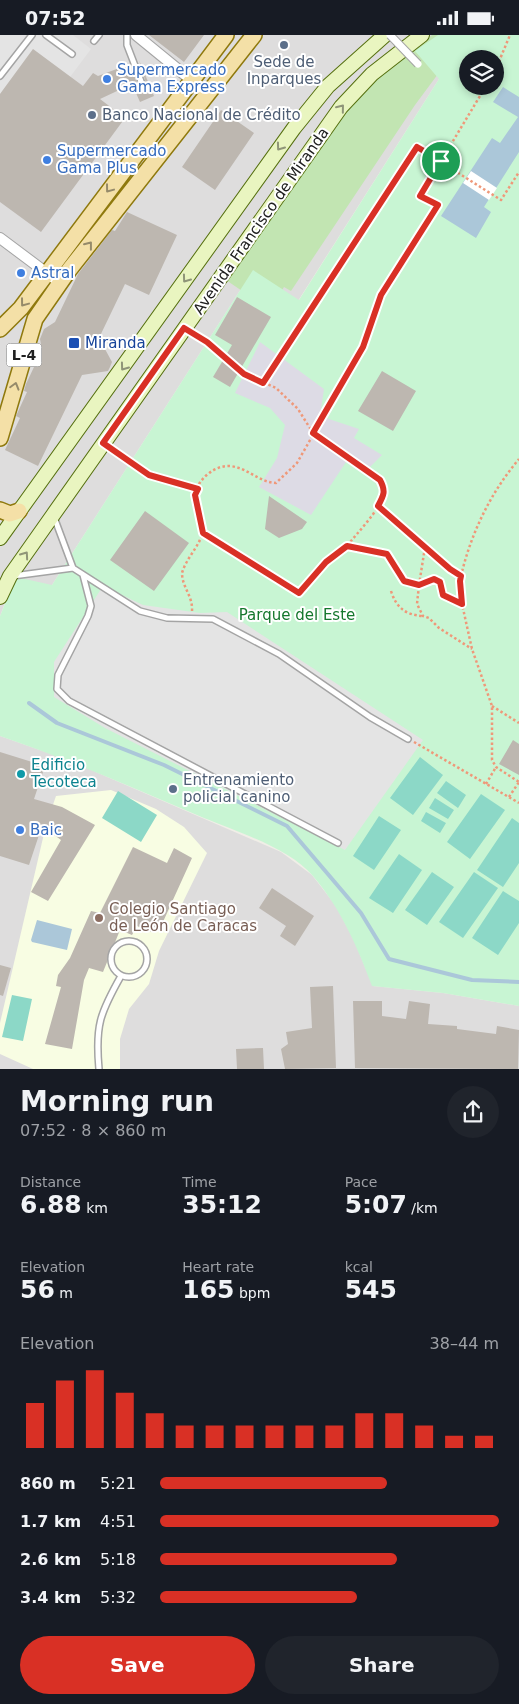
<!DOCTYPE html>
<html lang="en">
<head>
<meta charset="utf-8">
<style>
  body { margin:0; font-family:"DejaVu Sans",sans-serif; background:#20242c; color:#f1f3f6; height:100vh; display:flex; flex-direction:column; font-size:19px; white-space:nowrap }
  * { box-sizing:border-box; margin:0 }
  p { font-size:16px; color:#9ea1a6 }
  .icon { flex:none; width:28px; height:28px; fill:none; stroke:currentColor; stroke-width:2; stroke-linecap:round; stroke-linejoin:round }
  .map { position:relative; height:1034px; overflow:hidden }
  .panel { display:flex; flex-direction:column; background:#171b24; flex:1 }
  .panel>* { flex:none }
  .tools { position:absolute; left:459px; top:15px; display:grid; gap:10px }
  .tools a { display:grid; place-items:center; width:45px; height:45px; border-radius:50%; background:#171b24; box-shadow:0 2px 8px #0003; font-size:25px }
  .pin { position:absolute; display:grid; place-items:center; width:42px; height:42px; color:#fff; margin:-21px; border:2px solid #fff; border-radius:50%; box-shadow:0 1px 5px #0007 }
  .round { display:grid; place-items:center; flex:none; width:52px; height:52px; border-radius:26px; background:#20242c }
  .overview { display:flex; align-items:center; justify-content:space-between; height:85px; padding:0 20px }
  h1 { font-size:28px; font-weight:800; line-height:38px }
  .stats { display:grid; grid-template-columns:repeat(3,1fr); gap:8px; height:85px; padding:5px 20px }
  .stats div { display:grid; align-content:center }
  .stats b { font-size:25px; font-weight:800 }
  .stats small { font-size:14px; font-weight:400 }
  .stats p { font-size:14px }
  .chart { height:140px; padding:10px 20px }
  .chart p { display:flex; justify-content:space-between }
  .chart svg { width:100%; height:90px; margin-top:5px; stroke:#d93025; stroke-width:6 }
  .cta { display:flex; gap:10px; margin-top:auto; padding:10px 20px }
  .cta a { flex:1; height:58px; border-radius:30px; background:#d93025; color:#fff; font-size:20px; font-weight:800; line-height:58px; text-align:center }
  .cta a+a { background:#20242c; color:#f1f3f6 }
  ul { padding:0 20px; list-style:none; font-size:16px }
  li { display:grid; grid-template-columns:80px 60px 1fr; align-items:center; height:38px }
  li i { height:12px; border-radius:6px; background:#d93025 }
  .status { display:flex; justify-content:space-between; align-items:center; height:35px; padding:0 25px; background:#171b24; direction:ltr }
  .status svg { height:14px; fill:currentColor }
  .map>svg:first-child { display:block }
  .residential { fill:#dedddd }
  .education { fill:#f8fde3 }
  .grass { fill:#c2e5b2 }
  .park { fill:#c8f5d3; fill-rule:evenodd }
  .pitch { fill:#8cd8c7 }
  .parking { fill:#e4e4e4 }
  .plaza { fill:#dddbe5 }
  .water { fill:#abc7d9 }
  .pier { fill:#fff }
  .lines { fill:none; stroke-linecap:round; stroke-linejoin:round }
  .stream { stroke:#abc7d9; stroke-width:4 }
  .building { fill:#bdb7b0 }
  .service-casing { stroke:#a4a4a4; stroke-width:8 }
  .minor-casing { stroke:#a4a4a4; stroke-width:12 }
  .secondary-casing { stroke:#556f0e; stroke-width:16 }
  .primary-casing { stroke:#8f790d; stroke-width:18 }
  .path { stroke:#ef9879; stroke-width:2.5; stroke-dasharray:2.5 2.5; stroke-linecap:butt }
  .service { stroke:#fff; stroke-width:5 }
  .minor { stroke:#fff; stroke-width:10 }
  .secondary { stroke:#e9f5c0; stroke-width:14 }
  .primary { stroke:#f4e0a7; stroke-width:15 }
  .pedestrian-bridge-casing { stroke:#a4a4a4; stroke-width:9; stroke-linecap:butt }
  .pedestrian-bridge { stroke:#fff; stroke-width:7 }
  .oneway { stroke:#8f9578 }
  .oneway2 { stroke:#958a6a }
  .route-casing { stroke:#fff; stroke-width:10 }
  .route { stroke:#d93025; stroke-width:6 }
  .service-dot { fill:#5c6f8a; stroke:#fff; stroke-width:2 }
  .shop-dot { fill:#3f7fe0; stroke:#fff; stroke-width:2 }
  .transit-dot { fill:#1a4fb4; stroke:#fff; stroke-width:2 }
  .culture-dot { fill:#0f9aa8; stroke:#fff; stroke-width:2 }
  .education-dot { fill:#8d6e63; stroke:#fff; stroke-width:2 }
  .labels { text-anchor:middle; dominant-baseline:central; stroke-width:4; stroke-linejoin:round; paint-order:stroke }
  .shield { fill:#fff; stroke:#636363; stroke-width:1 }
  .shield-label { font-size:14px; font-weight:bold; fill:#202020 }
  .service-label { font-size:15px; fill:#4e5e75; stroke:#fff; text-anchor:start }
  .shop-label { font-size:15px; fill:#366cbe; stroke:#fff; text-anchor:start }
  .street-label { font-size:15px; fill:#202020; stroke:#fff }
  .transit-label { font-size:15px; fill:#164399; stroke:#fff; text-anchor:start }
  .park-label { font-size:15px; fill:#15772d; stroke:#fff }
  .culture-label { font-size:15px; fill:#0d838f; stroke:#fff; text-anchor:start }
  .education-label { font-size:15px; fill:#785e54; stroke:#fff; text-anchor:start }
</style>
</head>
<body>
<div class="status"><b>07:52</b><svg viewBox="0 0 49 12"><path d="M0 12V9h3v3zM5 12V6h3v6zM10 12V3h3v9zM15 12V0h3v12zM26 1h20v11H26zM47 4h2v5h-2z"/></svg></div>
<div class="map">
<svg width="519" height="1034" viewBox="0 0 519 1034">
  <rect width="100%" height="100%" fill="#f0eee7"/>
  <!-- residential -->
  <path class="residential" d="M0 0H438L439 44 298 266 253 235 52 550 8 560 0 581Z
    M0 701 68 725 281 817 312 840 336 871 353 903 373 951 443 958 519 971V1034H0Z"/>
  <!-- education -->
  <path class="education" d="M111 755 156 774 184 792 207 818 159 916 149 949 129 974 120 1004V1034H33L0 1019V988L46 790 56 761Z"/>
  <!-- grass -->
  <path class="grass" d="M432 0H519L495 24 458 12 415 70 291 256 284 252 270 275 226 245 344 74 380 39Z"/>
  <!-- park -->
  <path class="park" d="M438 0H519V971L443 958 372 951C357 911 341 874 313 841 289 813 238 797 204 783 136 754 70 725 0 701V581L16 542 52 550 253 235 299 265 439 44 415 16ZM468 24H495V51H468Z"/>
  <!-- pitch -->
  <path class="pitch" d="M420 722 443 740 413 780 390 763Z
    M446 746 466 760 458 773 437 758Z
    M118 756 157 780 141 807 102 783Z
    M481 759 505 775 470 824 447 807Z
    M435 763 454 775 448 784 429 773Z
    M426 777 446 788 440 798 421 786Z
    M379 781 401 795 374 835 353 821Z
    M512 783 519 788V828L503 852 477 835Z
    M399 819 422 835 393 878 369 863Z
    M432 837 454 852 427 890 405 875Z
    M474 837 498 853 463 903 439 887Z
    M503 856 519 866V888L498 920 472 903Z
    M12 960 32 964 23 1006 2 1002Z"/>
  <!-- parking -->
  <path class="parking" d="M0 0H73L91 14 70 42 33 14 0 59Z
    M103 551 143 570 200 578 227 577 423 705 345 815 105 693 54 662V627Z"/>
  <!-- plaza -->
  <path class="plaza" d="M260 307 324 354 320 381 359 394 354 403 382 420 364 438 346 427 311 480 259 452 277 423 285 390 270 373 235 358Z"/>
  <!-- water -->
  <path class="water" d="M503 52 519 62V117L484 172 491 177 476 203 441 181 492 103 500 108 518 82 493 67Z
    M37 885 72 894 67 915 32 907 31 905Z"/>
  <!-- pier -->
  <path class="pier" d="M471 136 497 153 489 165 463 148Z"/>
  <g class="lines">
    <!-- stream -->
    <path class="stream" d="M29 668 57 688 164 730 287 791 361 878 389 924 472 945 519 947"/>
  </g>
  <!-- building -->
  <path class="building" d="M149 0H204L184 27Z
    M33 14 83 51 93 38 98 41 130 29 138 51 144 53 146 48 139 25 154 61 140 67 132 49 100 64 125 83 41 197 0 167V59Z
    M221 75 254 98 215 155 182 132Z
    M127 177 177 200 149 260 125 249 99 303 112 327 110 332 108 336 82 340 38 431 5 415 20 383 16 381 27 357 24 356 26 349 42 315 40 304 44 294 55 287 78 239 112 195 115 196Z
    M237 262 271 282 230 352 213 342 232 310 215 300Z
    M382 336 416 356 393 396 358 376Z
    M269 461 307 487 302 494 279 503 265 494Z
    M145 476 189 508 154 556 110 525Z
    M513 705 519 709V740L499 729Z
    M0 717 45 731 34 764 62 772 95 790 48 866 31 857 61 805 42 791 29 830 0 821Z
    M133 812 167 828 174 813 192 823 162 889H157L151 897 137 891 132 900 120 895 103 937 89 933 84 945 72 1014 45 1009 61 952 56 951 58 940 70 923 91 876 100 878Z
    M272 853 314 881 295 911 280 901 286 891 259 873Z
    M0 930 11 933 3 961 0 960Z
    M333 951 336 1033 285 1034 281 1014 288 1009 286 997 312 993 310 952Z
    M353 966H382V981L406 984 409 966 430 969 428 989 457 991V994L496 999 497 991 519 995 518 1034 355 1033Z
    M263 1013 264 1034H237L236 1014Z"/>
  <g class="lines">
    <!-- service casing -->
    <g class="service-casing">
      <path id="service" d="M46 0 72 19
        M127 0V10L142 49
        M94 6 99 0
        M0 41 32 0
        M54 482 73 533
        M83 540 91 571 88 581 58 640 57 654 69 666 338 808
        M13 541 73 533 140 576 167 583 213 584 279 619 370 682 408 704
        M111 924a18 18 0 1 1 36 0a18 18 0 1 1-36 0Z
        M99 1034C95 991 100 978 121 941"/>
    </g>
    <!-- minor casing -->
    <g class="minor-casing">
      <path id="minor" d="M136 0 207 58
        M0 203 60 248"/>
    </g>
    <!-- secondary casing -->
    <g class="secondary-casing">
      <path id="secondary" d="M0 503 294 93 328 51 385 0
        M0 562 10 541 53 480 341 72 372 39 422 0"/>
    </g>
    <!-- primary casing -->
    <g class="primary-casing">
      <path id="primary" d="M0 294 21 273 226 0
        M0 403 35 284 69 235 254 0
        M0 475 10 479 19 476"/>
    </g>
    <!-- path -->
    <path class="path" d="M495 36 510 0
      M195 299 207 307 244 339 276 353 298 374 313 398 380 445C382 449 386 454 384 459 380 475 357 498 347 511
      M263 348 417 112 501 165 519 137
      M114 415 149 440 198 454
      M378 471 450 534 461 541 460 546 462 569 472 614 492 671V725L496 732 519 747
      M203 498 299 558 326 527 347 511 387 519 404 546 419 550 417 569 423 581 429 583 439 593 472 614
      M461 541C471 498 491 457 519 424
      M419 550 434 544 440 547 443 560 462 569
      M419 550 425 512
      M391 556C396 572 405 580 423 581
      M192 576C193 561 182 552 182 538 186 524 197 514 202 500 208 483 181 461 208 439 214 434 221 431 229 431 247 432 258 447 276 448L297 428 363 312 381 260 438 170 420 161 486 51
      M492 671 519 688
      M414 707 519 768
      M486 749 496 732
      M509 762 519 747"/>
    <!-- service -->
    <use href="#service" class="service"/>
    <!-- minor -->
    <use href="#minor" class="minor"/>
    <!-- secondary -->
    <use href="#secondary" class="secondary"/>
    <!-- primary -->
    <use href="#primary" class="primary"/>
    <!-- pedestrian-bridge casing -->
    <g class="pedestrian-bridge-casing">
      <path id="pedestrian-bridge" d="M390 0 418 29"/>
    </g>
    <!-- pedestrian-bridge -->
    <use href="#pedestrian-bridge" class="pedestrian-bridge"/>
  </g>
  <!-- one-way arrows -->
  <defs><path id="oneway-chevron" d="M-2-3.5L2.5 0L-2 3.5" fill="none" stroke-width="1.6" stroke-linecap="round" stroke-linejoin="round" transform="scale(1.25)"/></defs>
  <g class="oneway">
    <use href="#oneway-chevron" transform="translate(341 73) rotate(-51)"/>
    <use href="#oneway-chevron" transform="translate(280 112) rotate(126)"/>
    <use href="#oneway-chevron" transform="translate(186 244) rotate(126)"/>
    <use href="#oneway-chevron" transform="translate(124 332) rotate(126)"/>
    <use href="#oneway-chevron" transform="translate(25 520) rotate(-55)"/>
  </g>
  <g class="oneway2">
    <use href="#oneway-chevron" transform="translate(109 154) rotate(127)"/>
    <use href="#oneway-chevron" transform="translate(89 210) rotate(-52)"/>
    <use href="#oneway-chevron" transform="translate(24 268) rotate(127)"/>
    <use href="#oneway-chevron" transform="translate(15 351) rotate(-74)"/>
  </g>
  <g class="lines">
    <!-- route casing -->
    <g class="route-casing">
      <path id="route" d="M417 112 441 126 420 161 438 170 381 260 363 312 313 398 380 445C386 456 384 460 378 471L450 534 461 541 460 546 462 569 443 560 440 547 434 544 419 550 404 546 387 519 347 511 326 527 299 558 203 498 195 460 198 454 149 440 103 408 184 293 207 307 244 339 263 348Z"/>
    </g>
    <!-- route -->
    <use href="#route" class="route"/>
  </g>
  <!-- markers -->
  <g class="service-dot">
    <circle cx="284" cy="10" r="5"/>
    <circle cx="92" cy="80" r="5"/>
    <circle cx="173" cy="754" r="5"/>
  </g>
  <g class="shop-dot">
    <circle cx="107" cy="44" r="5"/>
    <circle cx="47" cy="125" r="5"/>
    <circle cx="21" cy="238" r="5"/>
    <circle cx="20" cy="795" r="5"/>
  </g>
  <rect class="transit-dot" x="68" y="302" width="12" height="12" rx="2.5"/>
  <circle class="culture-dot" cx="21" cy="739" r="5"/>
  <circle class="education-dot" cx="99" cy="883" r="5"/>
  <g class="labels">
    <!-- shield labels -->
    <rect class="shield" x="6.5" y="308.5" width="35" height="23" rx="4"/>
    <g class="shield-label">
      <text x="24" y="320">L-4</text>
    </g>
    <!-- service labels -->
    <g class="service-label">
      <text x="284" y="27" text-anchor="middle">Sede de<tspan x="284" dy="17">Inparques</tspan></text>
      <text x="102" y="80">Banco Nacional de Crédito</text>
      <text x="183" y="745">Entrenamiento<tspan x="183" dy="17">policial canino</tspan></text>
    </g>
    <!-- shop labels -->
    <g class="shop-label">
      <text x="117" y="35">Supermercado<tspan x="117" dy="17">Gama Express</tspan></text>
      <text x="57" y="116">Supermercado<tspan x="57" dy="17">Gama Plus</tspan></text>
      <text x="31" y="238">Astral</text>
      <text x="30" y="795">Baic</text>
    </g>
    <!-- street labels -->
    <g class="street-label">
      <text transform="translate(261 186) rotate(-55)">Avenida Francisco de Miranda</text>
    </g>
    <!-- transit labels -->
    <g class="transit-label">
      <text x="85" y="308">Miranda</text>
    </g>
    <!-- park labels -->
    <g class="park-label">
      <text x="297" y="580">Parque del Este</text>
    </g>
    <!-- culture labels -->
    <g class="culture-label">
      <text x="31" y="730">Edificio<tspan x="31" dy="17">Tecoteca</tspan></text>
    </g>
    <!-- education labels -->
    <g class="education-label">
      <text x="109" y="874">Colegio Santiago<tspan x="109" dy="17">de León de Caracas</tspan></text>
    </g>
  </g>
</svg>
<div class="tools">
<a><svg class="icon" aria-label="layers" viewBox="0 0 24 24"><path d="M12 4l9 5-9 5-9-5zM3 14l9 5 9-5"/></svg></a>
</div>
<div class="pin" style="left:441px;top:126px;background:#1e9e55"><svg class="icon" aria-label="arrive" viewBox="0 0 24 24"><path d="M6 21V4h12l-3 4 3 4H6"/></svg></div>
</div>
<section class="panel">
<div class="overview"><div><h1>Morning run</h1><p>07:52 · 8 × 860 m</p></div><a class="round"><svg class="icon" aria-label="share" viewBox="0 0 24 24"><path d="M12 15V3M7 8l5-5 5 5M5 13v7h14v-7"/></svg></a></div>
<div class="stats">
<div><p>Distance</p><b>6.88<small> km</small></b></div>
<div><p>Time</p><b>35:12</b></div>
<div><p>Pace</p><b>5:07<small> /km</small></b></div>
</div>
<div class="stats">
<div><p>Elevation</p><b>56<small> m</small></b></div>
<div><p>Heart rate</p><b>165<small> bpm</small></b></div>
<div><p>kcal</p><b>545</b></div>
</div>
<div class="chart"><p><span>Elevation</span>38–44 m</p>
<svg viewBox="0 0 160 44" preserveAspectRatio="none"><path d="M5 44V22M15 44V11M25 44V6M35 44V17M45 44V27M55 44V33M65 44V33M75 44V33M85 44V33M95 44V33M105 44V33M115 44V27M125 44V27M135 44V33M145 44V38M155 44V38"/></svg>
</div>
<ul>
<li><b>860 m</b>5:21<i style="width:67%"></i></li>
<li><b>1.7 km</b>4:51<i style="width:100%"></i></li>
<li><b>2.6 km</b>5:18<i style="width:70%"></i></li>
<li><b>3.4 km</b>5:32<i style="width:58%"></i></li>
</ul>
<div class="cta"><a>Save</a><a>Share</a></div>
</section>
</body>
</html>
